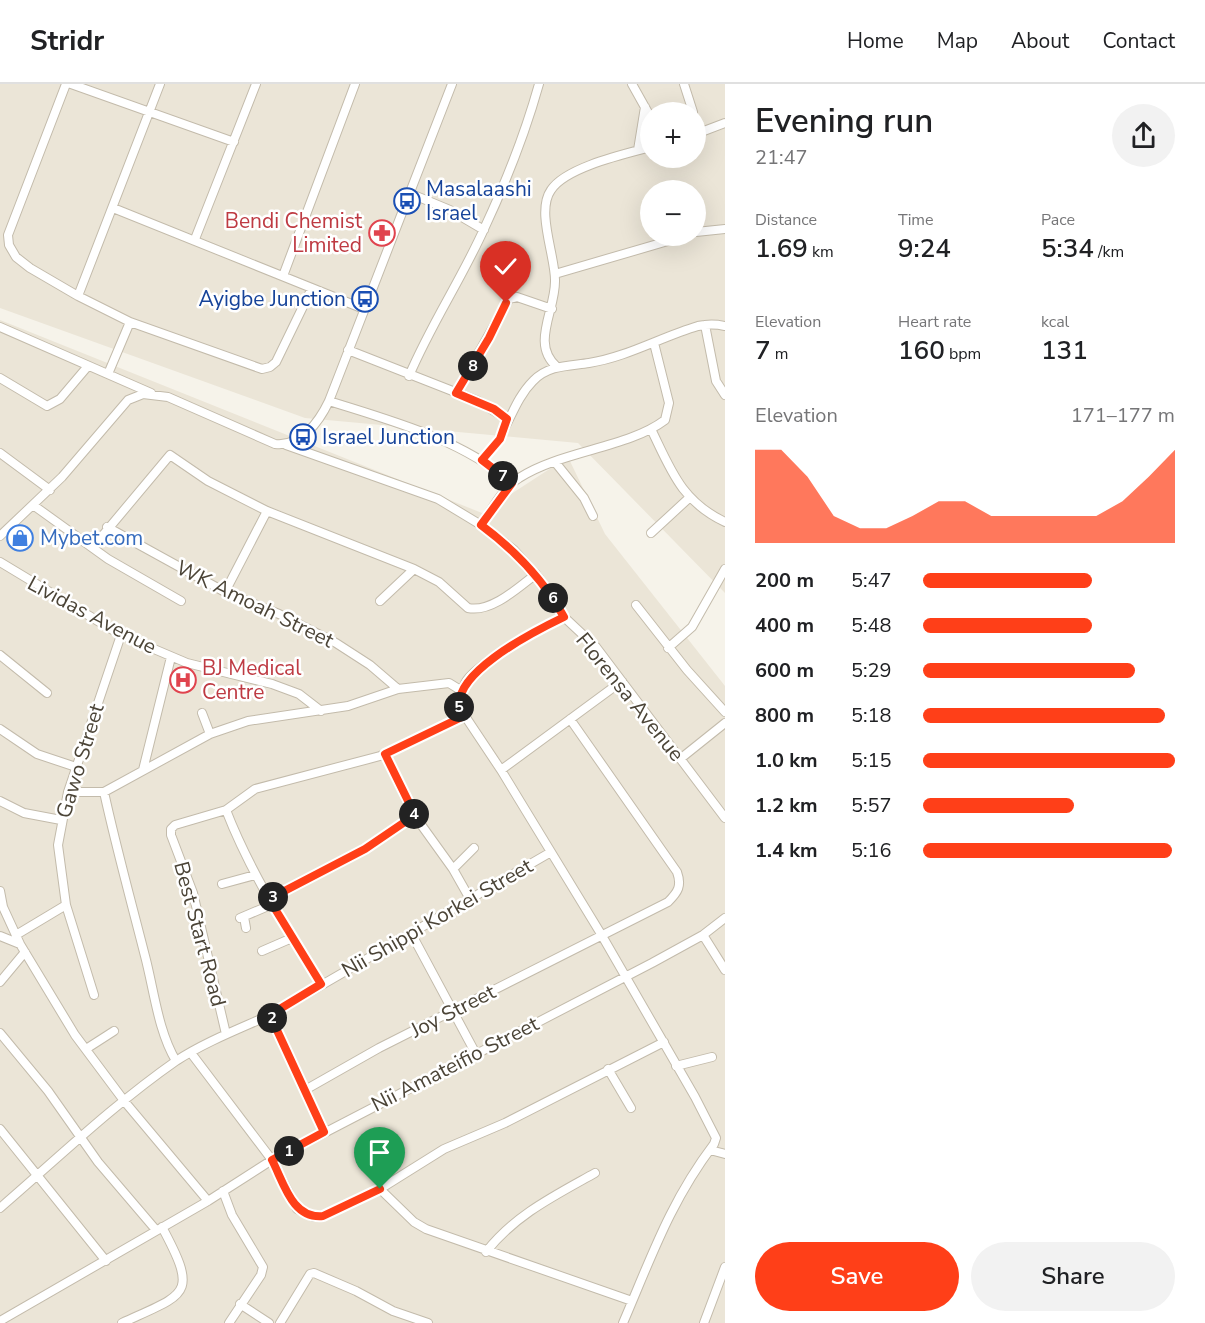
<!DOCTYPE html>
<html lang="en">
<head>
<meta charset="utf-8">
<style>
  body { margin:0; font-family:"Nunito Sans",sans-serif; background:#f2f2f2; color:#202124; height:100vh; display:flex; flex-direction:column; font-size:22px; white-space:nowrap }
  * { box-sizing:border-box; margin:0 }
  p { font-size:20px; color:#757577 }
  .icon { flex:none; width:33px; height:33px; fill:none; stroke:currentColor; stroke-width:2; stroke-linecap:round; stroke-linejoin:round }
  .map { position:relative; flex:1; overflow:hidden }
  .side { display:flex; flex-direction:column; background:#fff; width:480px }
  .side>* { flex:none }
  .fabs { position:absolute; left:640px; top:18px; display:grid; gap:12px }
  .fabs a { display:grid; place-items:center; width:66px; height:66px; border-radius:50%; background:#fff; box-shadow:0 6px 24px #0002; font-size:30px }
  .pin { position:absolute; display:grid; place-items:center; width:51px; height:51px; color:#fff; margin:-62px -26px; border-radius:50% 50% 50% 0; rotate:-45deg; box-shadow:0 0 6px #0007 }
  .pin .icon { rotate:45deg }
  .km { position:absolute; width:30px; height:30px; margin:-15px; border-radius:50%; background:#222; color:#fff; font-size:16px; line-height:30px; text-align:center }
  .round { display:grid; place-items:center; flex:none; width:63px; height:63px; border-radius:32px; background:#f2f2f2 }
  .summary { display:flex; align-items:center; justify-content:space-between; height:102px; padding:0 30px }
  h1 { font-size:33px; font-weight:600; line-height:45px }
  .metrics { display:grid; grid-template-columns:repeat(3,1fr); gap:9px; height:102px; padding:6px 30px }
  .metrics div { display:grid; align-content:center }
  .metrics b { font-size:26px; font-weight:600 }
  .metrics small { font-size:16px; font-weight:400 }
  .metrics p { font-size:16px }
  .chart { height:168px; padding:12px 30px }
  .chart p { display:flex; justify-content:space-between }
  .chart svg { width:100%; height:108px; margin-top:6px; fill:#ff3f18; opacity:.7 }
  .cta { display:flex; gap:12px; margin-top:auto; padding:12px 30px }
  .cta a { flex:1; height:69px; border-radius:36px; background:#ff3f18; color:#fff; font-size:24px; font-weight:600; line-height:69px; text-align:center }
  .cta a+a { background:#f2f2f2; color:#202124 }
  ul { padding:0 30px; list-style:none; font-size:20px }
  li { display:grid; grid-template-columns:96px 72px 1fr; align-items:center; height:45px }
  li i { height:15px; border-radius:8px; background:#ff3f18 }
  header { display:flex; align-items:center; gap:36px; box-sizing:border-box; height:84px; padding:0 30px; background:#fff; border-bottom:2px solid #e0e0e0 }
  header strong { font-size:28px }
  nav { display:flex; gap:33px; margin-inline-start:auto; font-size:21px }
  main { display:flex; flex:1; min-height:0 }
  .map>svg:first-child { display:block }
  .residential { fill:#ebe5d7; fill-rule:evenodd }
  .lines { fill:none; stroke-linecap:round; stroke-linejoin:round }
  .minor-casing { stroke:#c3bbab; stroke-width:10 }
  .minor { stroke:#fff; stroke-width:8 }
  .route-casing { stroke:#fff; stroke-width:12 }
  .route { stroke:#ff3f18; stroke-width:8 }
  .labels { text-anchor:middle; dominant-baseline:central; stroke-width:5; stroke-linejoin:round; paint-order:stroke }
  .transit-label { font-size:21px; fill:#164399; stroke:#fff; text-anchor:start }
  .health-label { font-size:21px; fill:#be3a42; stroke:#fff; text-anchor:end }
  .shop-label { font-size:21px; fill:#366cbe; stroke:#fff; text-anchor:start }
  .street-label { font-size:21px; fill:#4b4437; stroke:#fff }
</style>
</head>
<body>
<header>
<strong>Stridr</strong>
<nav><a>Home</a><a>Map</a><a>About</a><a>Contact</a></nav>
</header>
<main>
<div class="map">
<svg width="725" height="1239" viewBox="0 0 725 1239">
  <rect width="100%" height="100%" fill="#f6f3ea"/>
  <!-- residential -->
  <path class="residential" d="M0 0H725V509L578 359 305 334 0 224ZM651 28H696V74H651ZM651 106H696V152H651Z
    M0 236 482 429 568 373 605 450 725 602V1239H0Z"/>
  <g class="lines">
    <!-- minor casing -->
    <g class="minor-casing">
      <path id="minor" d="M66 0 8 151 9 161 16 173 30 184 78 212 130 238 262 285 270 283 276 278 312 204
        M71 0 234 58
        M632 0 651 34
        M684 0 693 28
        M696 50 725 39
        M638 66 645 23
        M409 109 450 126 484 146
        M113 124 364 225
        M696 148 725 145
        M195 155 256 0
        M555 190 685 152
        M283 192 355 0
        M78 212 160 0
        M705 241 716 297 725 311
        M0 243 151 309
        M348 266 478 317 507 335
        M557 283C530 260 556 226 555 196 555 171 536 127 551 106 566 83 625 70 651 63
        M108 290 130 238
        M409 292C431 240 461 196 484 145 506 98 525 50 539 0
        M0 294 47 322 60 315 88 282
        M456 309 509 215 517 213 552 225
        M329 317C392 337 461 355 512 399
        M651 345C671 386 681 417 725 438
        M286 361 438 415 481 441 514 466 539 494 564 533 596 563 725 734
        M0 369 50 406
        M481 376C507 355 510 320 533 297 548 281 569 282 589 279 627 273 661 253 698 242 707 240 716 240 725 242
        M555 378 584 414 593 432
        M33 421 108 475 181 517
        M481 441C492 425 503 404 519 394 560 367 628 364 665 336L669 319 654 259
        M107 443 225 508 279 530 336 559 370 581 398 605
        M651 449 689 414
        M0 452 62 393 128 316 143 310 168 313 275 360C301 363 319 338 329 317L452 0
        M93 463 170 371 208 397 267 427 414 485 439 498 468 524C491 529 519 503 536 490
        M0 478 121 551 187 579 272 600 299 610 321 627
        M225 508 267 427
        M380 517 414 485
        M636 521 687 586 725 628
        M564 533C541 544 481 577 467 596 461 604 461 614 459 623L501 686 601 850 695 1013 716 1054 714 1060C670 1118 651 1174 623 1239
        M668 564 692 543 725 485
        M0 571 47 609
        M202 629 210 650
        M0 645 37 670 76 683
        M385 670 412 728 453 785 470 815
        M680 675 725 639
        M143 686 171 573
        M501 686 622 597
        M68 708H104L210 650 248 637 348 622 398 605 449 599 462 607
        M104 708C116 763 131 817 145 872 154 906 158 947 176 977
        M0 717 24 729 61 736
        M226 726C250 788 286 844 321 900
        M453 785 474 764
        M222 800 255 791
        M0 807 3 823 20 860 0 852
        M269 815 365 765 415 731
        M244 833 246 844
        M240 834 273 820
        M411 849 476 970
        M16 851 66 821
        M703 851 725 886
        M20 860 75 951 125 1018 208 1117
        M262 867 292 854
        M0 898 25 868
        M94 911 66 821 58 761 68 708 121 551
        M270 931 324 1048
        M0 949 48 1007 98 1078 156 1146
        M226 950 193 809 171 751V745L175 741 226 726 255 705 380 672 464 632
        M86 965 114 947
        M191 969 272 1076 297 1125 314 1133 323 1132 380 1105 444 1065 505 1039 664 958
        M676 982 712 973
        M608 985 631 1024
        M305 1006 379 964 668 818C678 808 682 802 677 788L570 635
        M0 1045 106 1177
        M710 1066 725 1070
        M380 1105 414 1138 426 1145 632 1217
        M223 1107 232 1131 263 1183 261 1191 229 1239
        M0 1124C58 1074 113 1021 176 977 205 958 239 945 270 931L551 768
        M486 1168C515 1131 554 1112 595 1089
        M240 1220 269 1239
        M0 1237 208 1117 272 1076 652 879 703 851 725 834
        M122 1239C187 1209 199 1212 162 1143
        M280 1239 310 1190 314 1189 356 1207 393 1227 428 1239
        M704 1239 725 1183"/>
    </g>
    <!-- minor -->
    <use href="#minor" class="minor"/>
  </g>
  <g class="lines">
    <!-- route casing -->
    <g class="route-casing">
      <path id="route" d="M380 1105 323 1132C292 1135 284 1099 272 1076L324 1048 270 931 321 900 269 815 365 765 415 731 385 670 464 632C438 595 537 546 564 533 543 495 516 467 481 441L512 399 482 376 500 355 507 335 494 325 456 309 489 254 506 219"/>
    </g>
    <!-- route -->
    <use href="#route" class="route"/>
  </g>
  <!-- icons -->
  <defs>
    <g id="bus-ring" transform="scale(1.35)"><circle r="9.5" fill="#fff" stroke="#1a4fb4" stroke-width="1.5"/><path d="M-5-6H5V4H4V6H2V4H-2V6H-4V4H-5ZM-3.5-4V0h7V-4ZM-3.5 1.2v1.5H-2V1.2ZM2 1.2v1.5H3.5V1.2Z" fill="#1a4fb4"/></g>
    <g id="pharmacy-ring" transform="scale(1.35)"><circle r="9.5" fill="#fff" stroke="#e0444e" stroke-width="1.5"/><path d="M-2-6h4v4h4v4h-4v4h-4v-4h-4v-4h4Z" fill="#e0444e"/></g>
    <g id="shop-ring" transform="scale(1.35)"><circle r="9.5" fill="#fff" stroke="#3f7fe0" stroke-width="1.5"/><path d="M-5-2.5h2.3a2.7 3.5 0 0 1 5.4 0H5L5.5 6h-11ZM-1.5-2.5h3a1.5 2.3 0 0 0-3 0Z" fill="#3f7fe0"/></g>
    <g id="hospital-ring" transform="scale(1.35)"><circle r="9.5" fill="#fff" stroke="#e0444e" stroke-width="1.5"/><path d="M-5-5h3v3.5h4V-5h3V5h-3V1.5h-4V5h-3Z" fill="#e0444e"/></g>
  </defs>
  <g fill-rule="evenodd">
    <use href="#bus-ring" x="407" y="117"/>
    <use href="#pharmacy-ring" x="382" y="149"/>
    <use href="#bus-ring" x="365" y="215"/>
    <use href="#bus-ring" x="303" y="353"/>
    <use href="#shop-ring" x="20" y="454"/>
    <use href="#hospital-ring" x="183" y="596"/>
  </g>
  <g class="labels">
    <!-- transit labels -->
    <g class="transit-label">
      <text x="426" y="105">Masalaashi<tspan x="426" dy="24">Israel</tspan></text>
      <text x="346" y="215" text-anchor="end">Ayigbe Junction</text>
      <text x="322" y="353">Israel Junction</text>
    </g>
    <!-- health labels -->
    <g class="health-label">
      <text x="362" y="137">Bendi Chemist<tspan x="362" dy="24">Limited</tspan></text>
      <text x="202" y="584" text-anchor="start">BJ Medical<tspan x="202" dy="24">Centre</tspan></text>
    </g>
    <!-- shop labels -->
    <g class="shop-label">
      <text x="40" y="454">Mybet.com</text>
    </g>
    <!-- street labels -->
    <g class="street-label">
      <text transform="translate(255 520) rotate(26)">WK Amoah Street</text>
      <text transform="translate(92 531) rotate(28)">Lividas Avenue</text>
      <text transform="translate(630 613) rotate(51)">Florensa Avenue</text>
      <text transform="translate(80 677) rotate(-73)">Gawo Street</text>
      <text transform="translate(437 834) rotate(-30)">Nii Shippi Korkei Street</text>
      <text transform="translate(200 850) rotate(75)">Best Start Road</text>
      <text transform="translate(453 927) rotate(-27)">Joy Street</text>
      <text transform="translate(455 980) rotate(-27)">Nii Amateifio Street</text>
    </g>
  </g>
</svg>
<div class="fabs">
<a>+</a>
<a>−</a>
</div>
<div class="pin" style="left:380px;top:1105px;background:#1e9e55"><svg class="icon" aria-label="arrive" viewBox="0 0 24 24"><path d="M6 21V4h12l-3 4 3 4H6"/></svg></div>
<div class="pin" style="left:506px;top:219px;background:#d93025"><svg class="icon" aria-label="check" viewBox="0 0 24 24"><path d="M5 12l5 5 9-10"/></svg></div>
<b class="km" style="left:289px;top:1067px">1</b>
<b class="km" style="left:272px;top:934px">2</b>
<b class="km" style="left:273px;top:813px">3</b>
<b class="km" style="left:414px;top:730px">4</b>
<b class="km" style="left:459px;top:623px">5</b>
<b class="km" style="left:553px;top:514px">6</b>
<b class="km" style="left:503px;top:392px">7</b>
<b class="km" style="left:473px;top:282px">8</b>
</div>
<section class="side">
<div class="summary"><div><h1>Evening run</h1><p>21:47</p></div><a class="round"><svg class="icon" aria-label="share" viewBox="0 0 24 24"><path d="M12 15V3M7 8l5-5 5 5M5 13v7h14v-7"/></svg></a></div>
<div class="metrics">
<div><p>Distance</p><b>1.69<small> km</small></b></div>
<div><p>Time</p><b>9:24</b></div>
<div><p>Pace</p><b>5:34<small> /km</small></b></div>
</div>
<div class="metrics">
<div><p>Elevation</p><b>7<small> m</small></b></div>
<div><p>Heart rate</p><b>160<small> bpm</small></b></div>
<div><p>kcal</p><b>131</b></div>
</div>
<div class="chart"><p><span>Elevation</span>171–177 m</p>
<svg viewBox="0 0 160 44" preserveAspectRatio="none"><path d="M0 44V6L10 6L20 17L30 33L40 38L50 38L60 33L70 27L80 27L90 33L100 33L110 33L120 33L130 33L140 27L150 17L160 6V44z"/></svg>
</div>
<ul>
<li><b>200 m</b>5:47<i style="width:67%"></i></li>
<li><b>400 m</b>5:48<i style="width:67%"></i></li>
<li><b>600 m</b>5:29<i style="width:84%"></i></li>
<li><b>800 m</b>5:18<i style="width:96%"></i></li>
<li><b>1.0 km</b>5:15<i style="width:100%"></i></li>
<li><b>1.2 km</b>5:57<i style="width:60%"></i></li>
<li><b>1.4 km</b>5:16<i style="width:99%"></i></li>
</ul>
<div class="cta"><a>Save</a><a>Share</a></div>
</section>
</main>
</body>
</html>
